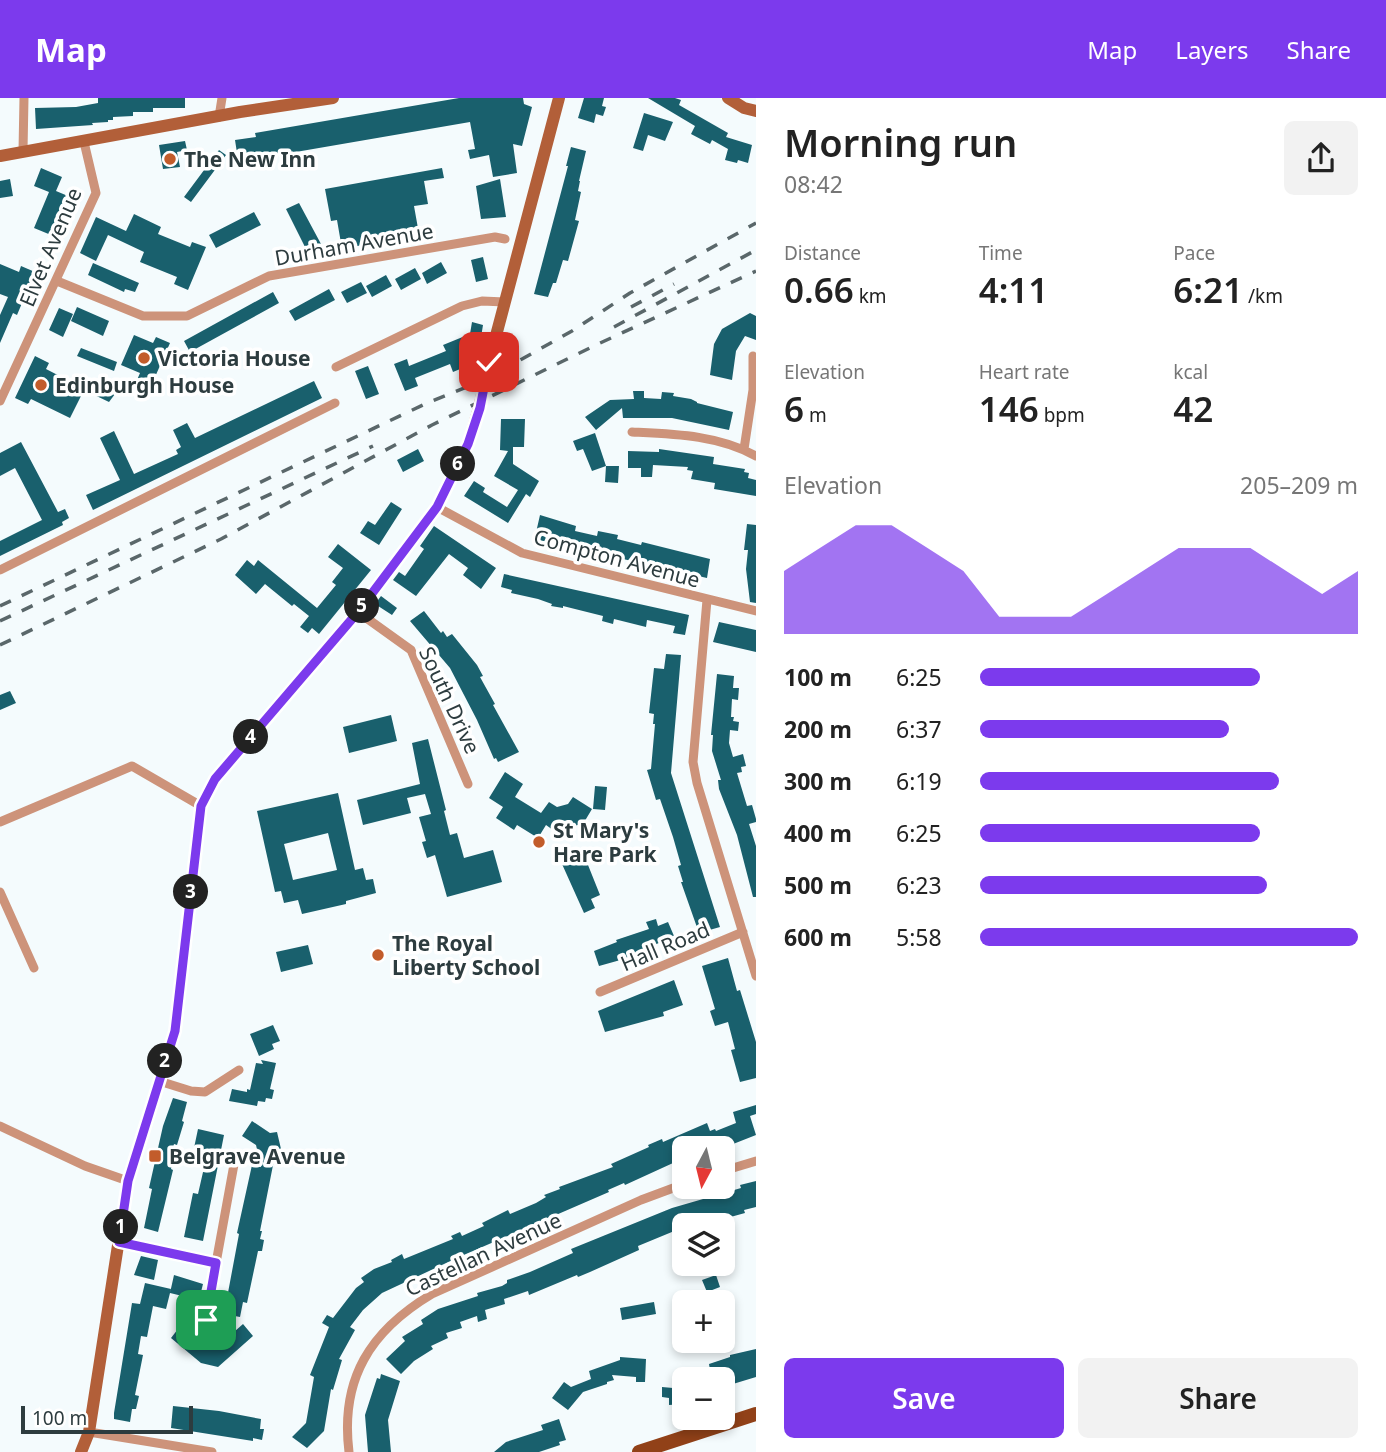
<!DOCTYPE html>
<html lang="en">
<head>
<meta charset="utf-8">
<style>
  body { margin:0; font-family:"Noto Sans",sans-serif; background:#f2f2f2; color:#222; height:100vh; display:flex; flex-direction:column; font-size:26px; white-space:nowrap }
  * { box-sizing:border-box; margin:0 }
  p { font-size:23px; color:#767676 }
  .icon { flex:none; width:38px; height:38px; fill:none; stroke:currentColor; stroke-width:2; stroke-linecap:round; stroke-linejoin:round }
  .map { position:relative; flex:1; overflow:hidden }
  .panel { display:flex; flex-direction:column; background:#fff; width:630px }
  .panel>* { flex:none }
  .needle { width:46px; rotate:187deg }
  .controls { position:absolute; left:672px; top:1038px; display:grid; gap:14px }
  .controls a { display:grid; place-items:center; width:63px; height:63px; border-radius:10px; background:#fff; box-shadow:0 4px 10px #0003; font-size:35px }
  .scale { position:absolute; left:21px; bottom:18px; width:172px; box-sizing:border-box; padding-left:7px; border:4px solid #2d3c3f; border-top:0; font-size:19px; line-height:24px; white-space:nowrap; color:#2d3c3f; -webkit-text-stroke:5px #fff; paint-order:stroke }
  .pin { position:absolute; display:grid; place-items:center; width:60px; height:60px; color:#fff; margin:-30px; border-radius:14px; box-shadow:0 4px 10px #0006 }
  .km { position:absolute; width:35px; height:35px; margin:-18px; border-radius:50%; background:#222; color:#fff; font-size:19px; line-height:35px; text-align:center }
  .round { display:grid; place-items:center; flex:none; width:74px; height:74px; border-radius:10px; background:#f2f2f2 }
  .overview { display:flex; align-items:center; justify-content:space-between; height:119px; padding:0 28px }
  h1 { font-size:38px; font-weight:600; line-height:52px }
  .metrics { display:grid; grid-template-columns:repeat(3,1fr); gap:10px; height:119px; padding:7px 28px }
  .metrics div { display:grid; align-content:center }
  .metrics b { font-size:35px; font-weight:600 }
  .metrics small { font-size:19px; font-weight:400 }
  .metrics p { font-size:19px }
  .chart { height:196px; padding:14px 28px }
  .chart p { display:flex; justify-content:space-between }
  .chart svg { width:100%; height:126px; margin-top:7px; fill:#7c3aed; opacity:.7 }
  .cta { display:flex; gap:14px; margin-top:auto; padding:14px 28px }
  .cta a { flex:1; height:80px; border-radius:10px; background:#7c3aed; color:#fff; font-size:28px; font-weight:600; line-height:80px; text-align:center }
  .cta a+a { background:#f2f2f2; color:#222 }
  ul { padding:0 28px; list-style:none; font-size:23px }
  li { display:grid; grid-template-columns:112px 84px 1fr; align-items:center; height:52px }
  li i { height:18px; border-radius:9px; background:#7c3aed }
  header { display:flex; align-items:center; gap:42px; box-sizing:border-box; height:98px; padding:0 35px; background:#7c3aed; color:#fff }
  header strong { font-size:33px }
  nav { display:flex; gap:38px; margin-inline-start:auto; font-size:24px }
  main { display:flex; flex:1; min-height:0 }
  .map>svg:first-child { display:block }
  .building { fill:#19606d; fill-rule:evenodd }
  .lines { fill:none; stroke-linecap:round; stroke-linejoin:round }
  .street { stroke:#cd937a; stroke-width:9 }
  .secondary { stroke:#b25f39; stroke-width:12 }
  .primary { stroke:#914118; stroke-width:14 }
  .rail { stroke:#5a676a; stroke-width:3.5; stroke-dasharray:12 12; stroke-linecap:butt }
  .secondary-bridge { stroke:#b25f39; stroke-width:12 }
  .route-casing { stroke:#fff; stroke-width:14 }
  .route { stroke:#7c3aed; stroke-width:9 }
  .poi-dot { fill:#c25c2b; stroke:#fff; stroke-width:2.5 }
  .labels { text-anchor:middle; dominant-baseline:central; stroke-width:7; stroke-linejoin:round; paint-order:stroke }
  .poi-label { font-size:21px; font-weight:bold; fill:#2d3c3f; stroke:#fff; text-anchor:start }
  .street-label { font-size:21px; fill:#2d3c3f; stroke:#fff }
</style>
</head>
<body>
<header>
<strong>Map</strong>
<nav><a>Map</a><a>Layers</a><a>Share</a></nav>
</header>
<main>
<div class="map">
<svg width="756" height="1354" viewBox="0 0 756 1354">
  <rect width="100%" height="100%" fill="#f4fbfd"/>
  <!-- building -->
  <path class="building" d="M98 0H185V10H153V14H133V18L113 19V22H108V24L92 25 93 27 36 31 35 10 76 9 98 5Z
    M459 0H523L524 6 532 9 522 48 513 46 517 75 493 79 489 57 470 61 468 52 475 51 470 24 255 61 256 64 242 66 240 55H237L235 42 256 39 255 35Z
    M584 0H604L602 8 606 9 603 18 596 16 594 25 578 20Z
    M648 0H675L681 2 679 7 728 35 726 39 752 47 748 65 738 62 737 65 725 62 728 51 712 42 710 46 691 36 695 28Z
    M644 15 673 24 665 43 648 37 643 53 633 50Z
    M185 43 187 52 177 54 180 69 163 71 159 47Z
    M571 49 586 53 579 83H580L578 93 581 94 575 122 579 123 568 163 563 162 556 185H553L548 199 534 196 568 68H566Z
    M219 52 226 57 191 104 184 99Z
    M41 70 62 79 56 93 68 98 51 137 34 130 49 94 34 88Z
    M442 70 444 80 424 83 428 106 414 108 419 136 342 151 337 122 331 123 325 91Z
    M10 81 13 98 0 100V83Z
    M500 81 506 119 481 121 476 88Z
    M299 105 321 146 307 153 286 111Z
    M254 114 261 127 216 150 209 137Z
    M134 116 161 129 158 136 190 149 192 144 206 149 188 192 174 186 177 179 140 164 144 154 108 137 96 163 80 155 96 119 126 133Z
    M483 159 488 181 476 184 471 162Z
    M441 164 447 175 427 186 422 175Z
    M93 165 139 185 135 194 125 191 124 194 88 177Z
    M0 166 19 174 21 168 35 174 17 217 13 215 0 245V217L8 199 0 196Z
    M415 170 421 181 401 192 395 181Z
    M386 177 392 188 372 199 366 188Z
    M361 184 367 195 347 205 341 194Z
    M329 191 335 202 295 223 289 213Z
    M273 194 279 205 190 254 184 243Z
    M77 209 109 223 103 238 71 223Z
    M59 210 73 216 63 239 49 232Z
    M750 215 756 218V242L745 238 736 253 732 282 710 277 714 246 722 231Z
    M472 224 483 227 477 264 453 274 450 266 415 280 418 288 405 293 394 266 407 261 409 268 446 253 443 247 470 236Z
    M134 237 153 245 156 239 170 245 151 288 137 282 140 275 121 267Z
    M81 250 117 264 114 273 77 258Z
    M35 258 49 265 46 271 79 288 84 280 115 296 109 304 84 292 70 320 31 301 28 306 15 300Z
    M368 268 379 296 366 301 355 273Z
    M314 283 322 300 93 412 86 397 120 382 100 340 114 333 134 376 178 356 176 352 181 349 173 332 187 325 195 340Z
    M633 293H644V300L661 301 662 294 674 295 673 298 691 301 697 304V305L733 314 729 332 672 320H623L622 310 596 332 585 319 610 302 634 301Z
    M501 321H525L524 349H513V366L539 383 530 399 526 396 508 425 464 398 474 383 485 390 483 394 507 409 518 392 494 378 508 353 500 352Z
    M595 335 606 368H619L618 385 605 384 606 368 592 373 583 351 577 353 573 343Z
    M21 344 58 414 65 411 69 420 62 424 63 427 0 458V443L42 422 15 370 0 378V355Z
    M418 351 424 363 403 374 397 362Z
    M659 351 714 359 713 366 745 371 744 374 749 375 748 380 756 382V398L714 391 715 385 691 381 693 373 687 372 688 369 653 367 652 379H641V370H628V353L659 354Z
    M391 404 402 411 379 447 360 435 368 423 375 427Z
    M540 417 576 428 575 433 597 438 598 433 618 437 617 441 641 447 642 444 710 461 707 480 539 442V440L535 439Z
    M747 426 756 427V505L750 504 746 471 748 452H744Z
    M434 428 496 470 481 491 463 477 468 470 449 456 416 498 393 482 399 474 405 478 424 451 420 448Z
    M338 446 371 472 319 536 312 530 308 535 300 529 309 518 294 506 292 508 265 486 256 496 235 477 247 462 254 468 258 462 317 510 336 487 332 484 343 470 328 459Z
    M504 476 689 517 685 537 673 535 675 528 647 522 646 529 614 521 613 526 602 523 603 518 563 508V510L551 508 552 506 538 501 511 495 512 492 501 489Z
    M381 498 397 510 392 517 375 506Z
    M424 513 441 535 443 533 447 539 452 536 477 567 483 578 480 579 495 606 493 607 519 654 498 664 496 660 494 661 477 622 450 570 410 523Z
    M719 524 756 532V554L713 544Z
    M666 556 681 557 671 675 720 829 699 835 681 784H683L678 768 681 767 673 739 660 701 656 702 647 672 651 671 655 626H653L654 616 649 615 654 570 664 571Z
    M717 576 734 578 733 590H739L738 602 732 601 731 619H734L733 623 739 624 738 633 730 632 729 645 733 659 743 656 746 668 741 669 742 674 737 675 747 708 752 707 756 721V724L749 726 756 748V799H753L737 737 719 691 718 682H721L712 653 713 637H711Z
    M10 593 16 605 0 612V597Z
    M391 617 397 643 349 655 343 629Z
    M428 641 446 712 444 713 450 737 457 735 464 760 493 752 502 784 447 799 435 757 427 760 422 744 426 743 419 719 431 716 425 696 407 700 411 715 363 727 357 702 420 686 412 645Z
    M505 674 523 686 515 699 541 715 549 704 557 709 568 706 573 699 592 711 583 726 573 728V731L564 732 559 728 553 732 546 727 538 740 517 727 514 732 496 720 503 709 489 700Z
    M595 688 607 689 605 712 593 711Z
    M338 695 355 772 363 770 366 782 373 781 376 795 346 803V806L302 816 298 802 284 805 281 793 275 794 257 713ZM328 735 337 772 293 782 284 746Z
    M582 752 600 797 591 801 595 810 584 815 562 766 564 765 562 761Z
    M656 821 658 828 668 824 674 838 624 861 599 868 594 853 617 844 616 842 649 831 646 824Z
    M308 847 313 866 281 874 276 854Z
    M728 860 737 893 740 892 756 944V980L740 984 731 952 735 951 728 924 715 928 710 913 715 911 702 868Z
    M674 882 683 907 663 914 664 918 605 934 598 913Z
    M273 927 280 943 272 946 274 951 259 958 250 936Z
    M261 962 276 965 270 991 274 992 272 1001 266 1000 265 1004 258 1003 257 1008 229 1003 232 991 247 994V991L250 992 256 965 263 966Z
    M173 1000 187 1004 182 1023 184 1024 177 1047 174 1046 169 1065 172 1066 171 1071 173 1072 158 1134 144 1130 152 1091 149 1090 163 1028Z
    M756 1007V1016L750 1018 756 1037 723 1050H684V1060L625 1087 624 1085 608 1092 609 1094 459 1159 382 1195 363 1212 350 1229 355 1232 339 1261 342 1262 333 1292 331 1291 324 1333 307 1350 292 1339 306 1325 314 1279 310 1277 329 1229 322 1225 327 1217 333 1220 356 1190 364 1184 361 1180 374 1171 392 1164 391 1162 402 1156 404 1161 453 1141 451 1138 460 1134 462 1138 484 1128 482 1125 508 1112 510 1116 536 1105 546 1099 544 1097 560 1091 559 1089 613 1069 611 1066 649 1049 648 1047 662 1041 663 1044 707 1025 710 1033 715 1031 716 1033 736 1025 733 1014Z
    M252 1023 270 1035 277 1034 281 1051 276 1052 260 1133H262L260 1141 264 1142 262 1153H258L247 1205 243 1204 240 1219 224 1216 239 1136 237 1135 252 1067 261 1069 256 1047 242 1038Z
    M198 1031 224 1037 203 1143 184 1139 193 1095 198 1096 206 1061 196 1059 198 1050H194Z
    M756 1083V1109L744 1112 745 1115 716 1123 714 1117 696 1123 697 1127H684V1129L638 1148 639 1152 590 1174 578 1179 577 1177 529 1197 528 1193 504 1201 505 1206 485 1212 487 1221 478 1224 477 1218 460 1224 462 1230 446 1235 448 1240 431 1248 433 1251 414 1263 401 1276 386 1261 405 1243 402 1239 423 1226 421 1222 438 1211 478 1198 477 1195 502 1188 507 1185V1182L530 1174 573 1155 571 1151 672 1110 741 1090 740 1087Z
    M141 1158 158 1162 154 1182 134 1177Z
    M174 1177 203 1186 199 1202 170 1195Z
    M716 1177 720 1189 707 1194 702 1182Z
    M145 1185 171 1191 166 1211 153 1208 147 1239 141 1238 138 1256 143 1257 135 1297 139 1298 136 1311H132L130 1324 114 1321V1315L132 1205 140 1206Z
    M654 1204 656 1216 622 1222 620 1210Z
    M243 1226 253 1238 218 1269 201 1265 171 1240 178 1231 184 1236 187 1232 208 1248 217 1249Z
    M756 1251V1279L723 1289V1281H688L687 1279 710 1272 709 1266 730 1259V1257Z
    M620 1259 646 1261 645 1284H636V1279L612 1277 614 1282 607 1284V1286L583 1294 568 1312 552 1300 564 1284 571 1289 591 1281 589 1273 620 1262Z
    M381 1276 400 1283 388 1322 391 1354H368L365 1317 377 1280 380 1281Z
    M662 1289 684 1291V1306L669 1307V1300L662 1299Z
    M173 1308 219 1313 261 1321 260 1331H264L262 1342 253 1340V1343L171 1330Z
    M559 1321 566 1342 559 1344 560 1347 539 1354H494L506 1344 543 1332 541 1327Z"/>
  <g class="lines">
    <!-- street -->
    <path class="street" d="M219 19 222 0
      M23 53 24 0
      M57 183 143 218H187L269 178 495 139 505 141
      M336 269 462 208 482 203 505 204
      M0 303 96 95 84 44
      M632 334C674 336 718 337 756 358
      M744 351 753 292V258
      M437 409 522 455 756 513
      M0 472 335 305
      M707 502 693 664 697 685 756 878
      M358 514 411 552 468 686
      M0 724 132 668 201 708
      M0 794 34 870
      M600 894 743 834
      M159 983 191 993 205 994 239 972
      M0 1028 85 1068 128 1083
      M723 1073 756 1063
      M119 1144 216 1165 235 1061
      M206 1222 216 1165
      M89 1334 212 1354
      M349 1354C340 1281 370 1233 432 1196L641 1102 684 1086"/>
    <!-- secondary -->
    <path class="secondary" d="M728 0 744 10 756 13
      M0 58 240 14 333 0
      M489 264 559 0
      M81 1354 89 1334 128 1083 175 933 201 708 215 681 358 514 437 409 468 346 479 310"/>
    <!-- primary -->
    <path class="primary" d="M639 1354 756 1316"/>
    <!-- rail -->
    <path class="rail" d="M631 209 674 186
      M614 229 756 152
      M0 508 427 305 474 286 522 261 572 233 630 195 756 125
      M0 523 373 348
      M0 547 221 441 432 327 598 246 756 173"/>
    <!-- secondary-bridge -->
    <path class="secondary-bridge" d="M479 310 489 264"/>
  </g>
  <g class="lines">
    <!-- route casing -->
    <g class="route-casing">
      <path id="route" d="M206 1222 216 1165 119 1144 128 1083 175 933 201 708 215 681 358 514 437 409 468 346 480 310 489 264"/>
    </g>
    <!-- route -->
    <use href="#route" class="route"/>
  </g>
  <!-- markers -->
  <g class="poi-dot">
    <circle cx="170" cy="61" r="7"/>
    <circle cx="144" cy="260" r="7"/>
    <circle cx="41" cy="287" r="7"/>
    <circle cx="539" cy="744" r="7"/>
    <circle cx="378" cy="857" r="7"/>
    <rect x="148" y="1051" width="14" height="14" rx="3.5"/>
  </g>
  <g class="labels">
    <!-- poi labels -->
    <g class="poi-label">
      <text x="184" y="61">The New Inn</text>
      <text x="158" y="260">Victoria House</text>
      <text x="55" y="287">Edinburgh House</text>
      <text x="553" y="732">St Mary's<tspan x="553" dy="24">Hare Park</tspan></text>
      <text x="392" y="845">The Royal<tspan x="392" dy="24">Liberty School</tspan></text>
      <text x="169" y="1058">Belgrave Avenue</text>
    </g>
    <!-- street labels -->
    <g class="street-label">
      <text transform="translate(354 146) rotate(-10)">Durham Avenue</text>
      <text transform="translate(50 149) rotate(-67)">Elvet Avenue</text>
      <text transform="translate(617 460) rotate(15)">Compton Avenue</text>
      <text transform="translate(450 602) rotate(65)">South Drive</text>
      <text transform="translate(665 848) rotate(-23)">Hall Road</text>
      <text transform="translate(483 1156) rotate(-25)">Castellan Avenue</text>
    </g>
  </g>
</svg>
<div class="controls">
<a><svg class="needle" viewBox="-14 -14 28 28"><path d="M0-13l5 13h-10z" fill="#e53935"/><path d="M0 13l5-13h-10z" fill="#767676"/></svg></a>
<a><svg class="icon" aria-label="layers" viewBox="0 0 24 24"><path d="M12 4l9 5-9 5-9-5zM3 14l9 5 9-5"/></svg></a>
<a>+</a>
<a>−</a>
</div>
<div class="scale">100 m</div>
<div class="pin" style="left:206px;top:1222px;background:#1e9e55"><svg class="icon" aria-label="arrive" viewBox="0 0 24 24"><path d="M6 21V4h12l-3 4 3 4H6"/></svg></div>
<div class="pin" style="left:489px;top:264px;background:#d93025"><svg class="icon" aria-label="check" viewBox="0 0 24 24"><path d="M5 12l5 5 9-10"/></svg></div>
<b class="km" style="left:121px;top:1129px">1</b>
<b class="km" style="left:165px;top:963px">2</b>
<b class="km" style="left:191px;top:794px">3</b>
<b class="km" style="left:251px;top:639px">4</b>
<b class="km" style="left:362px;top:508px">5</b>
<b class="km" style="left:458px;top:366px">6</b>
</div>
<section class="panel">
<div class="overview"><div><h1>Morning run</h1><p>08:42</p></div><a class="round"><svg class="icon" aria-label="share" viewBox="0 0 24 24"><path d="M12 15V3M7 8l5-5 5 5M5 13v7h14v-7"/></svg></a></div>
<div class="metrics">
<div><p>Distance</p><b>0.66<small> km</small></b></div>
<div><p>Time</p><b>4:11</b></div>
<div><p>Pace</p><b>6:21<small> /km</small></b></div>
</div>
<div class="metrics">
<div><p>Elevation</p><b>6<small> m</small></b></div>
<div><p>Heart rate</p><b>146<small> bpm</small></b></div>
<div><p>kcal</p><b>42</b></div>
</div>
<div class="chart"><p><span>Elevation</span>205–209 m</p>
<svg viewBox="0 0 160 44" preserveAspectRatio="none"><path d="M0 44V22L10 14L20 6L30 6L40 14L50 22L60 38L70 38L80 38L90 30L100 22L110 14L120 14L130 14L140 22L150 30L160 22V44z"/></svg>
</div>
<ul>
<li><b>100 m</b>6:25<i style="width:74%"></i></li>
<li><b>200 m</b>6:37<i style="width:66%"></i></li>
<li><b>300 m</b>6:19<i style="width:79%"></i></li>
<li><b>400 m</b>6:25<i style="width:74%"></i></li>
<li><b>500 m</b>6:23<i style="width:76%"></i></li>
<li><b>600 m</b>5:58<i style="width:100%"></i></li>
</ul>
<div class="cta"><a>Save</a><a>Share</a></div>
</section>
</main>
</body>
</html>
